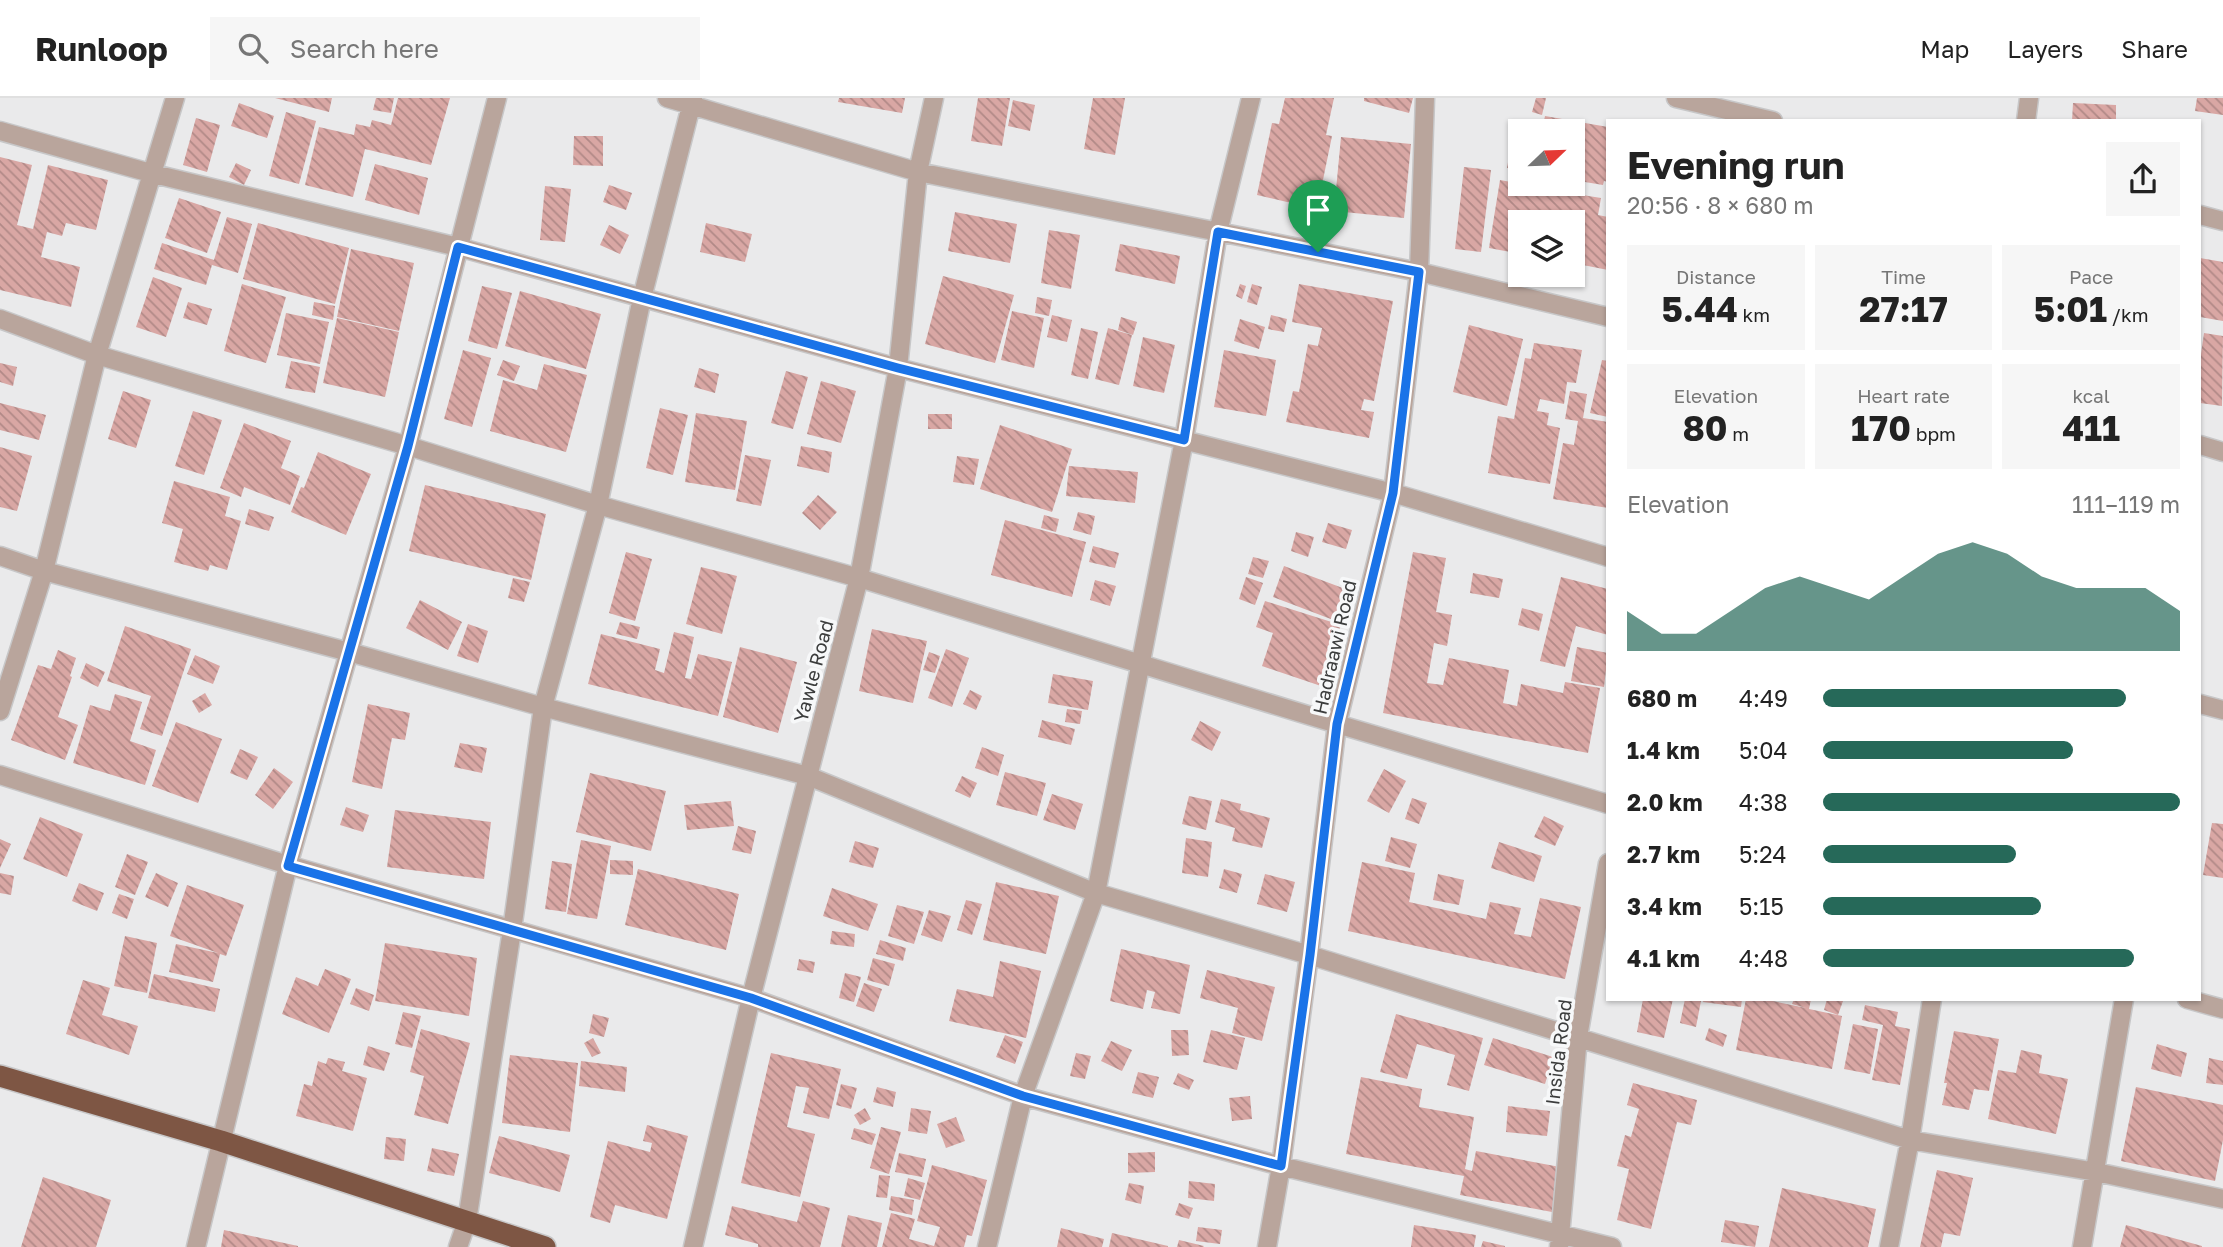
<!DOCTYPE html>
<html lang="en">
<head>
<meta charset="utf-8">
<style>
  body { margin:0; font-family:"Golos Text",sans-serif; background:#f6f6f6; color:#222; height:100vh; display:flex; flex-direction:column; font-size:26px; white-space:nowrap }
  * { box-sizing:border-box; margin:0 }
  p { font-size:23px; color:#767676 }
  .icon { flex:none; width:38px; height:38px; fill:none; stroke:currentColor; stroke-width:2; stroke-linecap:round; stroke-linejoin:round }
  .map { position:relative; flex:1; overflow:hidden }
  .drawer { position:absolute; left:1606px; top:21px; width:595px; height:882px; display:flex; flex-direction:column; background:#fff; border-radius:0px; box-shadow:0 2px 5px #0004 }
  .drawer>* { flex:none }
  .needle { width:46px; rotate:67deg }
  .controls { position:absolute; left:1508px; top:21px; display:grid; gap:14px }
  .controls a { display:grid; place-items:center; width:77px; height:77px; border-radius:0px; background:#fff; box-shadow:0 2px 5px #0004; font-size:35px }
  .pin { position:absolute; display:grid; place-items:center; width:60px; height:60px; color:#fff; margin:-72px -30px; border-radius:50% 50% 50% 0; rotate:-45deg; box-shadow:0 0 7px #0007 }
  .pin .icon { rotate:45deg }
  .round { display:grid; place-items:center; flex:none; width:74px; height:74px; border-radius:0px; background:#f6f6f6 }
  .headline { display:flex; align-items:center; justify-content:space-between; height:119px; padding:0 21px }
  h1 { font-size:38px; font-weight:700; line-height:52px }
  .stats { display:grid; grid-template-columns:repeat(3,1fr); gap:10px; height:119px; padding:7px 21px }
  .stats div { display:grid; align-content:center; border-radius:0px; background:#f6f6f6; text-align:center }
  .stats b { font-size:35px; font-weight:700 }
  .stats small { font-size:19px; font-weight:400 }
  .stats p { font-size:19px }
  .chart { height:196px; padding:14px 21px }
  .chart p { display:flex; justify-content:space-between }
  .chart svg { width:100%; height:126px; margin-top:7px; fill:#266959; opacity:.7 }
  ul { padding:0 21px; list-style:none; font-size:23px }
  li { display:grid; grid-template-columns:112px 84px 1fr; align-items:center; height:52px }
  li i { height:18px; border-radius:9px; background:#266959 }
  header { display:flex; align-items:center; gap:42px; box-sizing:border-box; height:98px; padding:0 35px; background:#fff; border-bottom:2px solid #e0e0e0 }
  header strong { font-size:33px }
  nav { display:flex; gap:38px; margin-inline-start:auto; font-size:24px }
  .search { width:490px; height:63px; background:#f6f6f6; display:flex; align-items:center; gap:18px; box-sizing:border-box; padding:0 24px; border-radius:0px; color:#767676; font-size:26px }
  .map>svg:first-child { display:block }
  .building { fill:url(#building-back-hatch) }
  .lines { fill:none; stroke-linecap:round; stroke-linejoin:round }
  .minor-casing { stroke:#c7c7c8; stroke-width:21 }
  .highway-casing { stroke:#c7c7c8; stroke-width:24 }
  .minor { stroke:#b9a59c; stroke-width:18 }
  .highway { stroke:#7e5644; stroke-width:21 }
  .route-casing { stroke:#fff; stroke-width:14 }
  .route { stroke:#1a73e8; stroke-width:9 }
  .labels { text-anchor:middle; dominant-baseline:central; stroke-width:7; stroke-linejoin:round; paint-order:stroke }
  .street-label { font-size:19px; fill:#3c3d3d; stroke:#f7f8f9 }
</style>
</head>
<body>
<header>
<strong>Runloop</strong>
<div class="search"><svg class="icon" aria-label="search" viewBox="0 0 24 24"><circle cx="10" cy="10" r="6"/><path d="M15 15l6 6"/></svg>Search here</div>
<nav><a>Map</a><a>Layers</a><a>Share</a></nav>
</header>
<div class="map">
<svg width="2223" height="1149" viewBox="0 0 2223 1149">
  <defs>
    <pattern id="building-back-hatch" width="6" height="6" patternUnits="userSpaceOnUse" patternTransform="scale(1.75)"><rect width="6" height="6" fill="#d9a7a4"/><path d="M-1 5l2 2M0 0l6 6M5-1l2 2" fill="none" stroke="#b18987"/></pattern>
  </defs>
  <rect width="100%" height="100%" fill="#eaeaeb"/>
  <!-- building -->
  <path class="building" d="M275 0H332L329 14Z
    M376 0H394L391 15 373 12Z
    M398 0H450L431 67 365 51 353 99 305 87 319 29 354 37 356 26 370 29 372 22 391 27Z
    M839 0H905L902 15 838 4Z
    M978 0H1010L1002 48 971 43Z
    M1093 0H1125L1115 57 1084 51Z
    M1285 0H1334L1326 37 1332 38 1317 111 1257 97 1272 25 1279 26Z
    M1364 0H1413L1409 15 1364 3Z
    M1536 0H1546L1542 17 1532 14Z
    M2197 0H2223V17L2195 13Z
    M1013 2 1035 7 1030 33 1008 28Z
    M239 5 274 18 267 40 231 28Z
    M2073 5 2116 7V23H2072Z
    M286 14 316 23 299 86 269 78Z
    M1545 18 1608 29V84L1604 83 1603 87 1573 82V33H1542Z
    M196 20 220 27 207 74 183 67Z
    M1513 35 1521 37V72L1507 70Z
    M574 38H603V68L573 67Z
    M1341 39 1411 46 1404 120 1334 113Z
    M0 59 32 67 17 127 33 131 48 67 108 82 96 132 66 125 62 138 47 134 41 159 80 169 71 209 0 192Z
    M236 65 251 72 244 87 229 79Z
    M375 66 428 80 419 117 365 102Z
    M1464 69 1491 72 1481 154 1455 151Z
    M1500 82 1533 88V86H1571L1570 95 1601 100 1598 117 1608 119V172L1573 165V124H1521V156L1489 150Z
    M609 87 632 95 626 112 603 104Z
    M545 88 571 91 565 144 540 142Z
    M179 100 221 114 207 155 165 140Z
    M955 114 1017 126 1010 165 948 153Z
    M227 119 252 126 238 175 212 167 206 187 154 171 162 145 214 162Z
    M258 125 349 150 335 206 243 181Z
    M706 125 752 136 745 164 700 154Z
    M609 127 629 137 620 156 600 147Z
    M1049 132 1080 137 1071 191 1041 185Z
    M1120 146 1180 158 1175 186 1115 173Z
    M351 151 414 165 399 233 337 219Z
    M2200 160 2223 164V223L2200 219Z
    M943 178 1014 197 995 265 925 246Z
    M153 179 182 190 166 239 136 229Z
    M242 186 286 199 266 265 224 253Z
    M1240 186 1246 188 1242 201 1236 198Z
    M1252 186 1262 189 1257 207 1247 204Z
    M1299 186 1393 203 1374 303 1364 301 1361 312 1374 314 1369 340 1286 324 1293 293 1299 294 1308 246 1318 248 1322 230 1292 224Z
    M482 188 512 195 497 251 468 243Z
    M520 193 601 216 586 271 505 248Z
    M1037 199 1052 202 1049 218 1035 215Z
    M188 204 212 211 207 227 183 220Z
    M314 204 335 208 333 222 312 217Z
    M1012 213 1044 220 1034 270 1001 262Z
    M286 215 329 224 320 266 277 257Z
    M1052 217 1072 222 1067 244 1047 239Z
    M1271 217 1287 221 1284 234 1268 231Z
    M1121 219 1137 224 1133 237 1118 232Z
    M337 220 399 234 385 299 323 285Z
    M1240 221 1265 229 1259 251 1234 243Z
    M1469 227 1523 241 1507 308 1453 294Z
    M1081 230 1098 234 1088 281 1071 277Z
    M1108 230 1132 237 1119 287 1095 281Z
    M2204 235 2223 238 2222 308 2200 305V263Z
    M1143 239 1175 247 1164 295 1133 288Z
    M1534 245 1582 252 1576 285 1567 284 1564 306 1540 301 1537 313 1549 315 1547 327 1560 330 1550 386 1488 375 1498 318 1514 321 1525 260 1531 261Z
    M463 252 491 260 472 329 444 321Z
    M1224 252 1276 262 1266 318 1214 309Z
    M503 262 520 268 514 283 497 277Z
    M1602 262 1608 263V319L1590 315Z
    M291 263 320 269 315 295 285 290Z
    M0 265 17 269 13 288 0 284Z
    M544 266 587 277 566 354 490 333 503 282 537 292Z
    M699 270 719 276 715 295 694 289Z
    M786 273 808 279 793 331 771 325Z
    M821 283 856 293 841 345 807 336Z
    M123 293 151 302 136 350 108 341Z
    M1570 293 1587 296 1583 320 1608 324V410L1553 401 1563 345 1574 347 1578 323 1565 321Z
    M0 305 46 317 39 342 0 332Z
    M660 310 688 317 673 377 646 370Z
    M193 313 222 322 204 377 175 368Z
    M696 315 747 323 735 392 685 384Z
    M928 316H952V331H928Z
    M244 325 291 343 281 370 300 378 290 407 244 389 241 399 220 390Z
    M1000 327 1072 351 1052 414 980 391Z
    M801 348 832 354 829 375 797 368Z
    M0 349 32 358 17 413 0 409Z
    M318 354 371 376 346 437 291 414 301 389 304 390Z
    M745 357 771 362 761 408 736 403Z
    M957 358 979 361 974 387 953 384Z
    M1069 368 1138 374 1135 405 1066 398Z
    M174 383 230 399 225 418 241 423 227 472 210 467 208 473 174 464 183 431 162 425Z
    M425 387 546 416 531 482 409 453Z
    M818 397 837 414 820 432 802 415Z
    M249 411 274 419 269 433 245 426Z
    M1078 414 1095 418 1091 437 1073 432Z
    M1044 417 1059 421 1056 434 1041 430Z
    M1005 422 1086 444 1072 499 991 477Z
    M1328 425 1352 432 1346 451 1322 444Z
    M1296 434 1314 439 1308 459 1291 453Z
    M1093 448 1119 455 1115 470 1089 464Z
    M626 454 652 461 635 523 609 515Z
    M1413 454 1446 460 1436 514 1452 517 1447 548 1434 545 1427 585 1443 587 1449 560 1509 572 1503 605 1517 608 1521 586 1563 595 1565 584 1600 590 1588 655 1383 615Z
    M1253 459 1269 463 1263 480 1248 476Z
    M1284 468 1348 492 1336 523 1273 499Z
    M701 469 737 478 722 536 686 526Z
    M1473 475 1503 481 1499 500 1470 495Z
    M1246 479 1263 485 1255 507 1239 501Z
    M1561 479 1608 491V537L1576 528 1565 569 1540 563Z
    M513 480 530 484 524 504 508 500Z
    M1095 482 1116 488 1110 508 1090 502Z
    M420 502 462 524 448 552 406 530Z
    M1265 503 1341 527 1321 588 1262 568 1273 535 1256 529Z
    M1522 510 1543 516 1539 533 1518 527Z
    M620 524 640 529 637 541 616 536Z
    M468 526 488 533 478 565 457 558Z
    M125 528 191 551 162 638 140 631 151 598 107 583Z
    M872 531 927 543 913 605 859 593Z
    M674 534 694 539 685 580 691 581 698 556 732 564 718 618 588 586 601 536 660 551 655 572 664 575Z
    M740 549 797 564 778 635 723 619Z
    M1577 549 1608 555 1604 589 1571 583Z
    M946 551 969 560 952 609 928 600Z
    M58 552 76 560 70 578 72 579 58 619 78 627 65 662 11 642 38 567 51 571Z
    M929 554 940 558 935 575 923 572Z
    M195 557 220 568 213 586 187 576Z
    M86 565 105 574 98 589 80 580Z
    M1053 576 1093 583 1088 612 1048 605Z
    M970 592 982 598 976 612 963 606Z
    M205 595 212 607 199 615 192 603Z
    M115 596 142 604 130 643 156 652 145 687 73 665 90 607 110 613Z
    M368 606 410 615 405 642 392 640 382 691 352 684Z
    M1067 611 1082 613 1080 626 1065 624Z
    M1042 622 1075 631 1071 647 1038 639Z
    M1200 623 1221 634 1212 653 1191 642Z
    M176 624 222 641 198 705 152 688Z
    M460 645 487 650 482 675 454 669Z
    M982 649 1004 657 998 678 975 670Z
    M240 651 258 659 247 682 230 675Z
    M274 670 293 684 273 711 255 697Z
    M1384 671 1406 683 1389 715 1367 703Z
    M1005 674 1046 685 1037 718 996 707Z
    M590 675 666 693 651 753 576 734Z
    M962 678 977 685 970 700 955 693Z
    M1052 696 1083 706 1075 732 1043 722Z
    M1189 698 1212 703 1206 732 1182 726Z
    M1412 700 1427 705 1419 726 1405 721Z
    M1221 701 1241 706 1240 712 1270 720 1262 750 1232 743 1235 730 1215 724Z
    M731 703 734 728 687 732 684 707Z
    M346 709 369 717 363 734 340 727Z
    M395 712 491 724 484 781 387 769Z
    M1544 718 1564 728 1555 748 1534 739Z
    M40 719 83 736 67 779 23 761Z
    M2212 725 2223 726V780L2203 777Z
    M738 728 756 733 751 756 732 752Z
    M1391 739 1417 746 1410 770 1385 763Z
    M1186 740 1212 744 1208 779 1182 775Z
    M0 741 11 746 0 770Z
    M581 742 611 748 597 821 567 816Z
    M855 743 879 750 873 770 849 764Z
    M1499 744 1542 758 1534 784 1491 770Z
    M127 756 148 764 135 797 115 789Z
    M610 762 633 763V777L610 776Z
    M552 763 572 766 566 814 545 811Z
    M1362 764 1415 775 1409 804 1486 821 1490 804 1521 810 1514 836 1531 839 1540 800 1581 809 1565 881 1348 833Z
    M638 771 739 796 726 852 625 827Z
    M1224 771 1242 776 1237 795 1219 790Z
    M0 775 14 778 11 797 0 795Z
    M156 775 178 785 168 809 145 799Z
    M1265 776 1295 784 1287 814 1257 806Z
    M1438 776 1464 782 1459 807 1433 802Z
    M996 784 1059 798 1046 856 983 842Z
    M79 785 104 795 97 813 72 803Z
    M187 787 244 807 226 858 220 856 213 884 169 874 176 846 218 855 170 838Z
    M832 790 878 806 868 833 823 818Z
    M119 796 134 801 127 821 112 815Z
    M966 802 982 806 972 837 957 832Z
    M897 807 924 814 914 846 888 838Z
    M929 812 951 818 942 844 921 837Z
    M832 833 855 836 854 849 830 846Z
    M125 838 157 845 147 895 114 888Z
    M880 842 906 850 903 863 876 856Z
    M385 845 477 860 469 918 375 903Z
    M1121 851 1190 867 1180 916 1151 910 1155 894 1147 892 1143 911 1110 903Z
    M873 860 895 866 889 888 867 882Z
    M799 861 815 864 813 875 797 872Z
    M1000 863 1041 873 1026 940 949 923 957 891 993 899Z
    M325 871 351 881 329 935 282 916 296 879 318 888Z
    M1207 872 1275 889 1262 943 1232 935 1238 910 1200 900Z
    M845 875 861 879 854 904 839 900Z
    M154 876 220 891 215 914 148 900Z
    M83 882 110 890 102 917 138 928 129 957 66 936Z
    M864 885 882 891 874 914 856 908Z
    M356 890 374 897 369 913 350 906Z
    M1643 901H1673L1664 940 1637 934Z
    M1685 901 1701 903 1696 929 1680 925Z
    M1704 901H1742L1741 909 1703 904Z
    M1746 901H1763L1806 910 1792 906 1794 901H1811L1809 911 1842 918 1832 971 1736 952Z
    M1827 901 1843 903 1838 917 1824 912Z
    M1865 907 1898 914 1895 928 1910 931 1900 987 1872 982 1883 927 1862 922Z
    M403 914 421 918 412 950 395 946Z
    M593 916 609 920 604 939 589 935Z
    M1396 916 1483 940 1469 993 1447 987 1455 957 1417 946 1407 981 1380 974Z
    M1853 926 1878 931 1870 976 1844 971Z
    M1709 930 1727 937 1723 949 1705 942Z
    M421 931 470 945 448 1026 414 1017 424 978 410 974Z
    M1171 932H1188L1189 957 1172 958Z
    M1211 932 1245 940 1237 972 1203 964Z
    M1954 933 1999 941 1989 993 1974 991 1969 1012 1942 1007 1947 985H1944Z
    M1005 937 1023 944 1015 966 996 959Z
    M593 940 601 955 592 959 584 945Z
    M1493 940 1553 959 1545 986 1484 967Z
    M1111 943 1132 952 1122 973 1101 963Z
    M2157 946 2187 955 2181 979 2151 971Z
    M368 948 390 955 384 973 363 967Z
    M2021 952 2042 957 2039 975 2068 981 2056 1036 1988 1021 1998 972 2016 975Z
    M771 955 841 971 829 1021 803 1015 809 990 796 988 787 1029 815 1036 800 1099 741 1085Z
    M1076 955 1091 958 1085 981 1070 978Z
    M510 957 578 965 570 1034 502 1025Z
    M328 960 345 964 342 973 367 980 353 1033 296 1018 304 986 312 988 318 963 326 966Z
    M2209 960 2223 963V987L2206 985Z
    M581 963 627 969 625 994 579 988Z
    M1138 974 1159 979 1153 1000 1132 995Z
    M1178 975 1194 982 1189 992 1173 986Z
    M1361 979 1422 991 1419 1009 1474 1019 1465 1071 1472 1073 1476 1053 1560 1069 1552 1114 1460 1097 1464 1078 1346 1056Z
    M1633 985 1697 1002 1691 1027 1677 1024 1651 1131 1617 1122 1629 1071 1617 1068 1625 1037 1631 1039 1639 1011 1627 1007Z
    M841 986 857 990 851 1011 836 1007Z
    M877 989 896 994 893 1009 873 1004Z
    M2136 989 2223 1007V1042L2215 1083 2121 1063Z
    M1250 998 1252 1021 1232 1023 1229 1000Z
    M1508 1008 1550 1013 1547 1038 1506 1034Z
    M865 1010 871 1021 860 1027 854 1017Z
    M911 1010 931 1013 927 1036 908 1033Z
    M956 1019 965 1043 946 1050 937 1026Z
    M647 1027 688 1038 667 1121 615 1107 610 1125 590 1119 608 1043 650 1054 652 1045 643 1043Z
    M881 1029 901 1034 889 1076 870 1070Z
    M854 1030 876 1036 872 1047 851 1041Z
    M499 1038 570 1057 560 1094 489 1075Z
    M386 1039 406 1041 404 1063 384 1061Z
    M432 1050 459 1056 454 1078 427 1073Z
    M1155 1054V1074L1128 1075V1055Z
    M899 1055 926 1061 922 1079 895 1074Z
    M932 1067 987 1082 972 1138 967 1137 964 1149H882L891 1115 915 1121 909 1141 934 1148 940 1129 917 1123Z
    M1937 1072 1973 1080 1960 1138 1944 1135 1941 1149H1920Z
    M879 1077 890 1078 887 1100 876 1099Z
    M43 1079 111 1102 96 1149H21Z
    M908 1080 925 1085 920 1102 904 1098Z
    M1189 1083 1215 1086 1214 1103 1188 1100Z
    M1129 1085 1144 1088 1141 1106 1125 1102Z
    M1782 1090 1876 1111 1868 1149H1769Z
    M891 1098 914 1102 912 1117 889 1112Z
    M803 1103 830 1110 820 1149H758V1146L725 1137 732 1108 797 1124Z
    M1179 1105 1193 1110 1189 1121 1175 1117Z
    M848 1117 882 1125 877 1149H841Z
    M1725 1122 1759 1128 1755 1149 1721 1144Z
    M1414 1127 1476 1137 1474 1149H1411Z
    M2126 1127 2202 1148V1149H2120Z
    M1198 1129 1222 1132 1220 1146 1196 1143Z
    M1061 1130 1104 1141 1102 1149H1057Z
    M224 1132 298 1148V1149H221Z
    M1112 1135 1168 1148V1149H1109Z
    M1179 1142 1204 1148 1203 1149H1177Z
    M1483 1143 1505 1148V1149H1481Z"/>
  <g class="lines">
    <!-- minor casing -->
    <g class="minor-casing">
      <path id="minor" d="M667 0 918 74 1419 174 1608 219
        M1676 0 1773 23
        M2026 23 2029 0
        M0 33 154 76 458 149 898 270 1393 395 1608 459
        M2200 117 2223 123
        M0 221 97 257 408 348 598 407 859 480 1337 626 1608 706
        M2200 347 2223 354
        M0 458 44 473 349 554 543 609 808 678 1096 795 1309 857 1910 1042 2096 1074 2223 1101
        M2200 606 2223 612
        M0 613 44 473 97 257 175 0
        M0 677 288 767 751 900 1023 998 1281 1068 1612 1149
        M2187 901 2223 911
        M196 1149 288 767 408 348 497 0
        M458 1149 467 1123 512 832 543 609 598 407 642 200 693 0
        M693 1149 751 900 859 480 898 270 918 74 934 0
        M987 1149 1023 998 1096 795 1184 342 1218 134 1251 0
        M1267 1149 1281 1068 1309 857 1337 626 1393 395 1419 174 1425 0
        M1559 1149 1578 939 1608 765
        M1889 1149 1910 1042 1932 901
        M2082 1149 2124 901"/>
    </g>
    <!-- highway casing -->
    <g class="highway-casing">
      <path id="highway" d="M0 978 221 1043 545 1149"/>
    </g>
    <!-- minor -->
    <use href="#minor" class="minor"/>
    <!-- highway -->
    <use href="#highway" class="highway"/>
  </g>
  <g class="lines">
    <!-- route casing -->
    <g class="route-casing">
      <path id="route" d="M1218 134 1419 174 1393 395 1337 626 1310 857 1281 1068 1023 998 751 900 288 768 408 348 458 149 898 270 1184 342Z"/>
    </g>
    <!-- route -->
    <use href="#route" class="route"/>
  </g>
  <g class="labels">
    <!-- street labels -->
    <g class="street-label">
      <text transform="translate(1334 549) rotate(-77)">Hadraawi Road</text>
      <text transform="translate(813 573) rotate(-75)">Yawle Road</text>
      <text transform="translate(1558 954) rotate(-83)">Insida Road</text>
    </g>
  </g>
</svg>
<div class="controls">
<a><svg class="needle" viewBox="-14 -14 28 28"><path d="M0-13l5 13h-10z" fill="#e53935"/><path d="M0 13l5-13h-10z" fill="#767676"/></svg></a>
<a><svg class="icon" aria-label="layers" viewBox="0 0 24 24"><path d="M12 4l9 5-9 5-9-5zM3 14l9 5 9-5"/></svg></a>
</div>
<div class="pin" style="left:1318px;top:154px;background:#1e9e55"><svg class="icon" aria-label="arrive" viewBox="0 0 24 24"><path d="M6 21V4h12l-3 4 3 4H6"/></svg></div>
<section class="drawer">
<div class="headline"><div><h1>Evening run</h1><p>20:56 · 8 × 680 m</p></div><a class="round"><svg class="icon" aria-label="share" viewBox="0 0 24 24"><path d="M12 15V3M7 8l5-5 5 5M5 13v7h14v-7"/></svg></a></div>
<div class="stats">
<div><p>Distance</p><b>5.44<small> km</small></b></div>
<div><p>Time</p><b>27:17</b></div>
<div><p>Pace</p><b>5:01<small> /km</small></b></div>
</div>
<div class="stats">
<div><p>Elevation</p><b>80<small> m</small></b></div>
<div><p>Heart rate</p><b>170<small> bpm</small></b></div>
<div><p>kcal</p><b>411</b></div>
</div>
<div class="chart"><p><span>Elevation</span>111–119 m</p>
<svg viewBox="0 0 160 44" preserveAspectRatio="none"><path d="M0 44V30L10 38L20 38L30 30L40 22L50 18L60 22L70 26L80 18L90 10L100 6L110 10L120 18L130 22L140 22L150 22L160 30V44z"/></svg>
</div>
<ul>
<li><b>680 m</b>4:49<i style="width:85%"></i></li>
<li><b>1.4 km</b>5:04<i style="width:70%"></i></li>
<li><b>2.0 km</b>4:38<i style="width:100%"></i></li>
<li><b>2.7 km</b>5:24<i style="width:54%"></i></li>
<li><b>3.4 km</b>5:15<i style="width:61%"></i></li>
<li><b>4.1 km</b>4:48<i style="width:87%"></i></li>
</ul>
</section>
</div>
</body>
</html>
